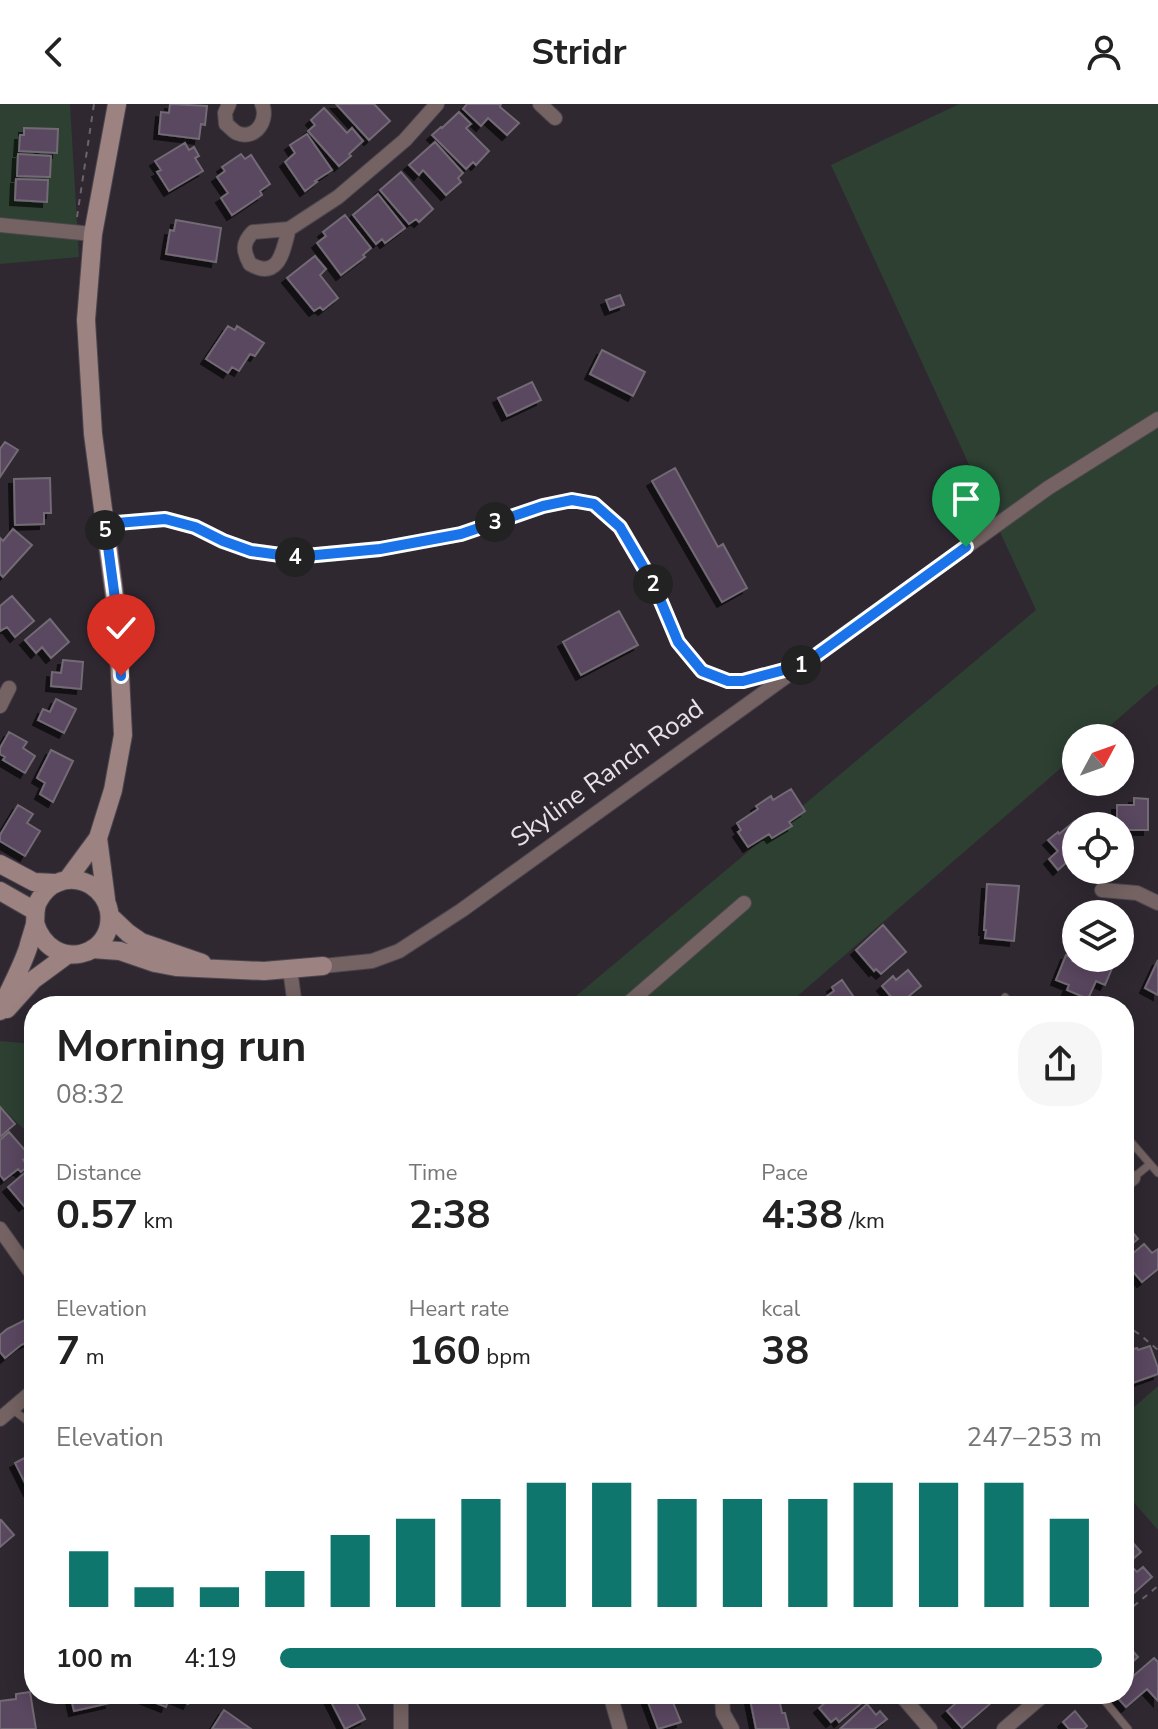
<!DOCTYPE html>
<html lang="en">
<head>
<meta charset="utf-8">
<style>
  body { margin:0; font-family:"Nunito Sans",sans-serif; background:#f6f6f6; color:#222; height:100vh; display:flex; flex-direction:column; font-size:30px; white-space:nowrap }
  * { box-sizing:border-box; margin:0 }
  p { font-size:26px; color:#767676 }
  .icon { flex:none; width:44px; height:44px; fill:none; stroke:currentColor; stroke-width:2; stroke-linecap:round; stroke-linejoin:round }
  .map { position:relative; flex:1; overflow:hidden }
  .drawer { position:absolute; left:24px; top:892px; width:1110px; height:708px; display:flex; flex-direction:column; background:#fff; border-radius:32px; box-shadow:0 4px 20px #0003 }
  .drawer>* { flex:none }
  .needle { width:52px; rotate:49deg }
  .controls { position:absolute; left:1062px; top:620px; display:grid; gap:16px }
  .controls a { display:grid; place-items:center; width:72px; height:72px; border-radius:50%; background:#fff; box-shadow:0 4px 20px #0003; font-size:40px }
  .pin { position:absolute; display:grid; place-items:center; width:68px; height:68px; color:#fff; margin:-82px -34px; border-radius:50% 50% 50% 0; rotate:-45deg; box-shadow:0 0 8px #0007 }
  .pin .icon { rotate:45deg }
  .km { position:absolute; width:40px; height:40px; margin:-20px; border-radius:50%; background:#222; color:#fff; font-size:22px; line-height:40px; text-align:center }
  .round { display:grid; place-items:center; flex:none; width:84px; height:84px; border-radius:32px; background:#f6f6f6 }
  .overview { display:flex; align-items:center; justify-content:space-between; height:136px; padding:0 32px }
  h1 { font-size:44px; font-weight:700; line-height:60px }
  .metrics { display:grid; grid-template-columns:repeat(3,1fr); gap:12px; height:136px; padding:8px 32px }
  .metrics div { display:grid; align-content:center }
  .metrics b { font-size:40px; font-weight:700 }
  .metrics small { font-size:22px; font-weight:400 }
  .metrics p { font-size:22px }
  .chart { height:224px; padding:16px 32px }
  .chart p { display:flex; justify-content:space-between }
  .chart svg { width:100%; height:144px; margin-top:8px; stroke:#0f766e; stroke-width:6 }
  ul { padding:0 32px; list-style:none; font-size:26px }
  li { display:grid; grid-template-columns:128px 96px 1fr; align-items:center; height:60px }
  li i { height:20px; border-radius:10px; background:#0f766e }
  header { display:flex; justify-content:space-between; align-items:center; height:104px; padding:0 32px; background:#fff; font-size:36px; font-weight:700 }
  .map>svg:first-child { display:block }
  .green { fill:#2d4032 }
  .building { fill:#5a4660; stroke:#726b74; stroke-width:2; filter:url(#shadow) }
  .lines { fill:none; stroke-linecap:round; stroke-linejoin:round }
  .lane-casing { stroke:#4c464e; stroke-width:9 }
  .street-casing { stroke:#4c464e; stroke-width:16 }
  .secondary-casing { stroke:#4c464e; stroke-width:20 }
  .path { stroke:#6a646b; stroke-width:2; stroke-dasharray:6 6; stroke-linecap:butt }
  .lane { stroke:#746362; stroke-width:7 }
  .street { stroke:#746362; stroke-width:14 }
  .secondary { stroke:#9c8281; stroke-width:18 }
  .route-casing { stroke:#fff; stroke-width:16 }
  .route { stroke:#1a73e8; stroke-width:10 }
  .labels { text-anchor:middle; dominant-baseline:central; stroke-width:8; stroke-linejoin:round; paint-order:stroke }
  .street-label { font-size:26px; fill:#e6e2e7; stroke:#2f2831 }
</style>
</head>
<body>
<header><svg class="icon" aria-label="back" viewBox="0 0 24 24"><path d="M15 5l-7 7 7 7"/></svg>Stridr<svg class="icon" aria-label="person" viewBox="0 0 24 24"><circle cx="12" cy="8" r="4"/><path d="M4 21q1-7 8-7t8 7"/></svg></header>
<div class="map">
<svg width="1158" height="1625" viewBox="0 0 1158 1625">
  <defs>
    <filter id="shadow"><feDropShadow dx="-5" dy="5" stdDeviation="0" flood-color="#0009"/></filter>
  </defs>
  <rect width="100%" height="100%" fill="#2f2831"/>
  <!-- green -->
  <path class="green" d="M0 0H70L79 153 0 160Z
    M959 0H1158V580L1096 634H1076V651L786 902H564L1036 506 831 61Z
    M0 937 34 940V1035L0 1002Z
    M1158 1282V1426L1124 1387V1312Z"/>
  <!-- building -->
  <path class="building" d="M170 0 207 2 205 21 201 20 199 35 159 30 161 8 169 9Z
    M336 0H374L390 17 369 36Z
    M467 0H501L500 3 519 19 507 31 488 14 481 22 463 5Z
    M324 4 347 29 352 24 363 37 349 50 351 52 339 62 308 27 315 21 311 16Z
    M459 8 471 20 466 24 489 47 476 61 473 58 466 65 432 31 441 23 442 24Z
    M24 24 58 25 57 49 19 47 20 31H24Z
    M307 30 332 66 315 77 317 78 305 87 285 58 295 49 290 41Z
    M435 38 463 69 458 74 461 78 446 91 423 66 419 71 409 61Z
    M185 39 189 46 194 43 199 52 195 54 203 67 169 87 157 68 161 66 155 57Z
    M18 50 51 52 50 73 17 72Z
    M241 50 245 55 251 51 270 80 260 87 262 91 232 111 221 94 228 89 217 73 225 67 222 63Z
    M401 68 433 105 419 118 416 115 409 120 380 86Z
    M16 75 48 76 47 98 15 96Z
    M378 90 405 124 385 139 382 135 376 140 353 111Z
    M345 111 371 144 363 151 365 153 341 171 317 139 326 132 323 128Z
    M176 116 221 124 216 158 166 150 170 126 174 127Z
    M315 152 326 165 320 171 338 194 323 206 320 203 314 207 287 174Z
    M620 191 624 201 610 206 606 196Z
    M228 222 235 226 237 222 264 239 255 252 250 250 239 267 232 263 228 269 206 255Z
    M602 246 645 268 633 292 590 270Z
    M532 278 541 296 507 312 498 294Z
    M5 338 18 346 0 373V345Z
    M675 364 718 443 723 440 747 484 722 498 652 377Z
    M50 374 51 409H44V420L15 421 14 375Z
    M13 425 32 441 3 473 0 470V434L3 437Z
    M12 492 34 517 15 533 7 523 0 527V502Z
    M619 507 638 541 581 571 563 538Z
    M50 515 69 538 51 554 42 543 36 549 25 536Z
    M63 556 83 558 81 585 51 582 52 568 61 569Z
    M56 595 76 605 64 629 38 616 43 605 50 608Z
    M9 628 27 638 23 644 35 652 25 669 3 656 5 653 0 650V644Z
    M51 646 73 657 53 698 40 690 45 679 37 674Z
    M791 685 805 707 789 718 792 722 772 734 769 730 748 743 738 728 741 726 737 719 758 705 756 702 771 692 773 696Z
    M1134 694 1148 695V726H1124V736H1120V722H1102V719H1117V701H1134Z
    M18 701 33 710 27 719 40 727 25 752 0 737V731Z
    M1075 717 1079 722H1076V750L1058 766 1049 755 1058 747 1048 736 1058 728 1059 730Z
    M987 780 1019 782 1014 837 985 834 986 826H984Z
    M883 821 906 848 881 870 876 865 874 867 856 846Z
    M1066 851 1073 854 1072 857 1084 862 1088 854H1095L1113 862 1105 881 1096 877 1088 895 1067 886 1069 881 1056 876Z
    M1158 856V891L1145 884Z
    M908 866 921 882 898 901 882 882 893 872 896 876Z
    M842 876 860 902H817L816 900 834 887 832 883Z
    M0 1003 15 1020 0 1033Z
    M9 1028 29 1051 23 1056 28 1062 21 1068 18 1065 4 1076 0 1071V1036Z
    M34 1061V1105L28 1098 24 1102 8 1083Z
    M1124 1118 1138 1135 1124 1147Z
    M1144 1140 1152 1149 1158 1145V1165L1142 1178 1124 1157Z
    M31 1213 33 1216 34 1215V1235L21 1241 5 1254 0 1248V1231L7 1225Z
    M1150 1242 1158 1264V1270L1124 1282V1248L1137 1244 1138 1246Z
    M34 1349V1384L29 1387 15 1359Z
    M1 1416 14 1431 0 1443V1417Z
    M1124 1429 1141 1448 1124 1463Z
    M1132 1463 1137 1468 1143 1463 1152 1473 1124 1498V1470Z
    M1124 1537 1138 1553 1124 1566Z
    M1154 1554 1158 1558V1597L1147 1585 1126 1603 1114 1590H1124V1580Z
    M30 1588 36 1625H0V1597L16 1595V1590Z
    M70 1590H108L110 1599 74 1607Z
    M145 1590H192L188 1600 170 1592 166 1603 143 1594Z
    M327 1590H368L355 1596 365 1615 345 1625Z
    M645 1590H661L663 1594 670 1591 681 1618 658 1625Z
    M778 1590 782 1609H785L789 1625H756L750 1595Z
    M835 1590H856L863 1598 839 1618 836 1614 831 1618 819 1604Z
    M966 1590H983L991 1599 962 1624 947 1607Z
    M867 1600 876 1611 880 1607 887 1615 874 1625H840Z
    M224 1606 251 1625H212Z
    M1075 1607 1087 1622 1084 1625H1069L1063 1618Z"/>
  <g class="lines">
    <!-- lane casing -->
    <g class="lane-casing">
      <path id="lane" d="M1005 893 1013 902
        M1124 1030 1158 1069
        M1133 1074 1150 1060
        M12 1305 34 1322
        M1099 1590 1128 1625"/>
    </g>
    <!-- street casing -->
    <g class="street-casing">
      <path id="street" d="M229 0 225 9 226 20C230 23 233 27 237 29 256 37 269 15 262 0
        M540 0 555 14
        M0 121 93 130
        M289 125C283 145 280 177 250 160 243 147 242 139 253 128L289 125 338 93 405 36 437 0
        M105 420 165 415 195 423 223 437 251 447 295 453 380 445 461 430 543 402 572 396 594 400 620 423 654 481 678 538 702 567 728 577H743L793 564
        M0 602 9 584
        M1102 786 1137 789 1158 799
        M323 862 372 857 399 847 462 806 1048 384 1158 315
        M290 865 295 902
        M625 902 744 799
        M1124 1081 1133 1074
        M0 1125 34 1173
        M0 1315 34 1286
        M401 1590V1625
        M610 1590 620 1625
        M722 1590 723 1609 732 1625
        M900 1590 930 1625
        M1004 1625 1045 1590"/>
    </g>
    <!-- secondary casing -->
    <g class="secondary-casing">
      <path id="secondary" d="M98 734 106 795
        M0 760 34 778 55 779
        M67 776 98 734 113 686 123 631 117 510 93 330 86 216 93 130 117 0
        M0 787 35 807
        M110 812 128 829 141 838 202 859
        M92 845 120 847 155 859 176 863 264 867 323 862
        M7 905 33 876 67 851
        M0 907C9 886 21 865 28 844 30 836 33 828 35 820 36 811 34 804 39 796 43 789 49 782 57 779 68 774 82 775 92 782 101 788 107 797 109 807 116 854 51 870 35 819"/>
    </g>
    <!-- path -->
    <path class="path" d="M77 113 94 0
      M1124 1220 1139 1230 1158 1246
      M1124 1510 1158 1482"/>
    <!-- lane -->
    <use href="#lane" class="lane"/>
    <!-- street -->
    <use href="#street" class="street"/>
    <!-- secondary -->
    <use href="#secondary" class="secondary"/>
  </g>
  <g class="lines">
    <!-- route casing -->
    <g class="route-casing">
      <path id="route" d="M121 572 117 510 105 420 165 415 195 423 223 437 251 447 295 453 380 445 461 430 543 402 572 396 594 400 620 423 654 481 678 538 702 567 728 577H743L803 561 966 443"/>
    </g>
    <!-- route -->
    <use href="#route" class="route"/>
  </g>
  <g class="labels">
    <!-- street labels -->
    <g class="street-label">
      <text transform="translate(607 669) rotate(-36)">Skyline Ranch Road</text>
    </g>
  </g>
</svg>
<div class="controls">
<a><svg class="needle" viewBox="-14 -14 28 28"><path d="M0-13l5 13h-10z" fill="#e53935"/><path d="M0 13l5-13h-10z" fill="#767676"/></svg></a>
<a><svg class="icon" aria-label="locate" viewBox="0 0 24 24"><circle cx="12" cy="12" r="6"/><path d="M12 2v4M12 18v4M2 12h4M18 12h4"/></svg></a>
<a><svg class="icon" aria-label="layers" viewBox="0 0 24 24"><path d="M12 4l9 5-9 5-9-5zM3 14l9 5 9-5"/></svg></a>
</div>
<div class="pin" style="left:966px;top:443px;background:#1e9e55"><svg class="icon" aria-label="arrive" viewBox="0 0 24 24"><path d="M6 21V4h12l-3 4 3 4H6"/></svg></div>
<div class="pin" style="left:121px;top:572px;background:#d93025"><svg class="icon" aria-label="check" viewBox="0 0 24 24"><path d="M5 12l5 5 9-10"/></svg></div>
<b class="km" style="left:801px;top:561px">1</b>
<b class="km" style="left:653px;top:480px">2</b>
<b class="km" style="left:495px;top:418px">3</b>
<b class="km" style="left:295px;top:453px">4</b>
<b class="km" style="left:105px;top:426px">5</b>
<section class="drawer">
<div class="overview"><div><h1>Morning run</h1><p>08:32</p></div><a class="round"><svg class="icon" aria-label="share" viewBox="0 0 24 24"><path d="M12 15V3M7 8l5-5 5 5M5 13v7h14v-7"/></svg></a></div>
<div class="metrics">
<div><p>Distance</p><b>0.57<small> km</small></b></div>
<div><p>Time</p><b>2:38</b></div>
<div><p>Pace</p><b>4:38<small> /km</small></b></div>
</div>
<div class="metrics">
<div><p>Elevation</p><b>7<small> m</small></b></div>
<div><p>Heart rate</p><b>160<small> bpm</small></b></div>
<div><p>kcal</p><b>38</b></div>
</div>
<div class="chart"><p><span>Elevation</span>247–253 m</p>
<svg viewBox="0 0 160 44" preserveAspectRatio="none"><path d="M5 44V27M15 44V38M25 44V38M35 44V33M45 44V22M55 44V17M65 44V11M75 44V6M85 44V6M95 44V11M105 44V11M115 44V11M125 44V6M135 44V6M145 44V6M155 44V17"/></svg>
</div>
<ul>
<li><b>100 m</b>4:19<i style="width:100%"></i></li>
</ul>
</section>
</div>
</body>
</html>
